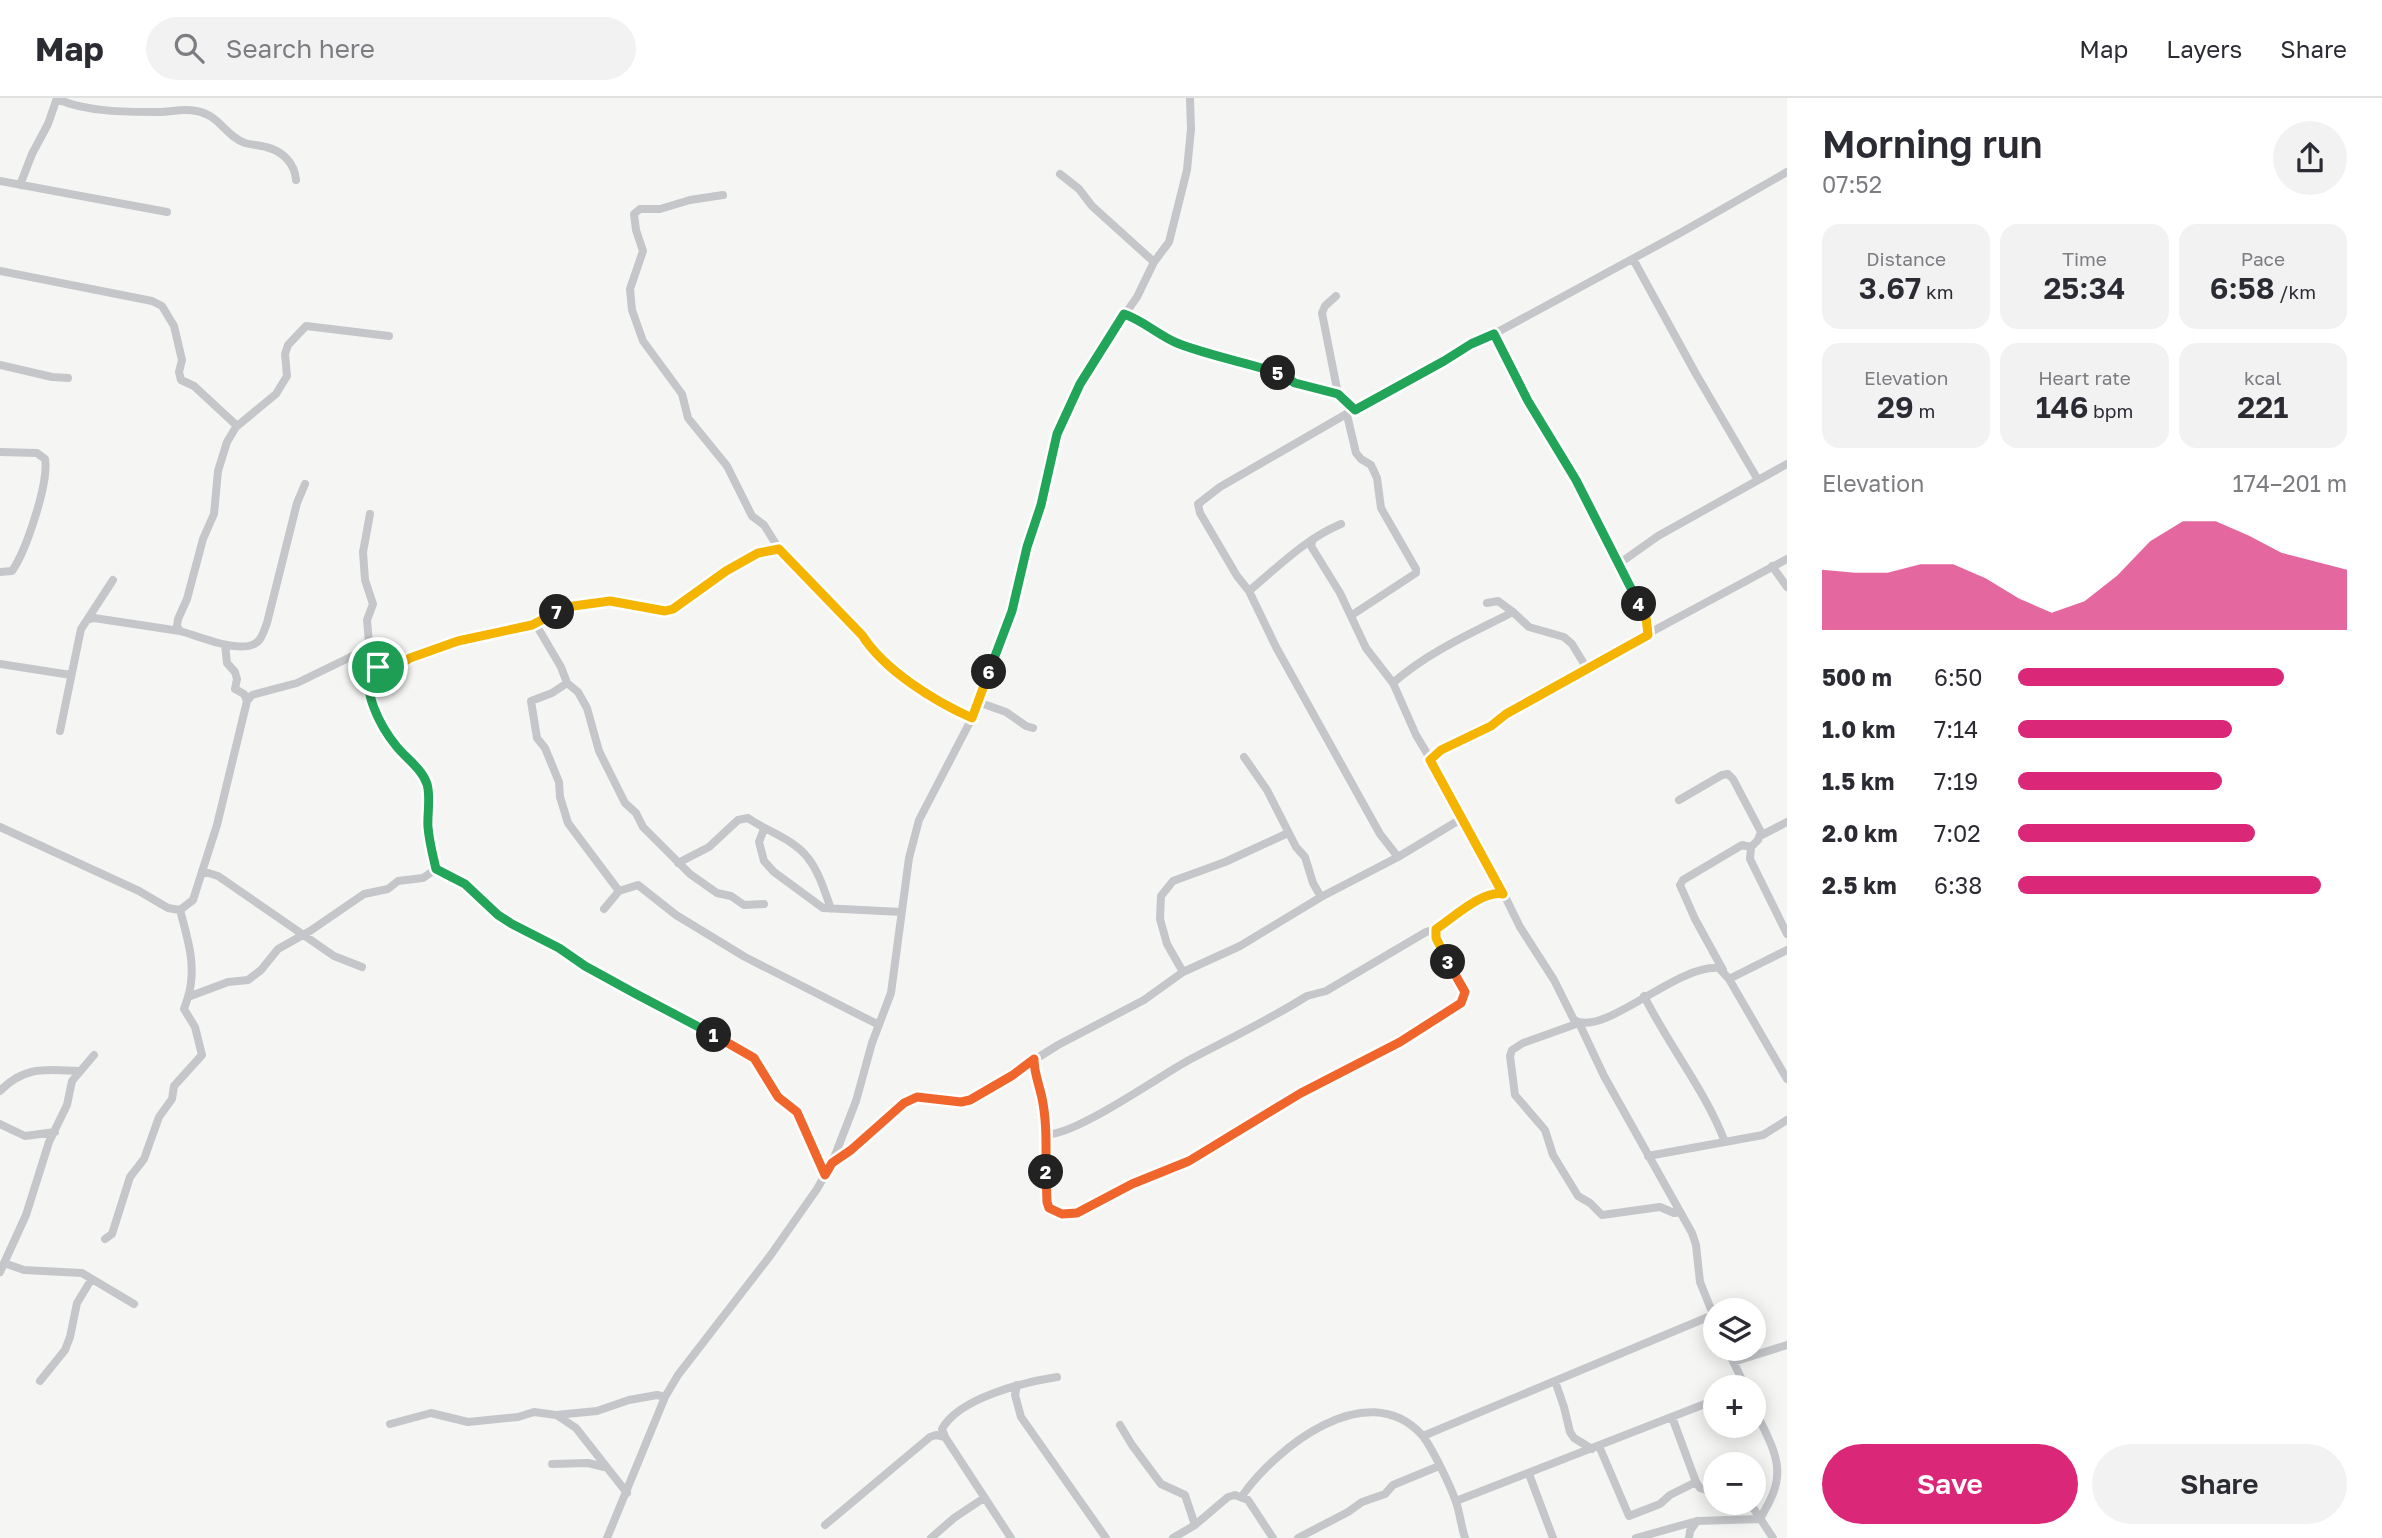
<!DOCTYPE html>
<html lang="en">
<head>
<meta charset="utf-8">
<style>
  body { margin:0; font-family:"Golos Text",sans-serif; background:#f2f2f3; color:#2b2b33; height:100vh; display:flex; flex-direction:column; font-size:26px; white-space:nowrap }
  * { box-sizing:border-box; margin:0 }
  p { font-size:23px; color:#7c7c81 }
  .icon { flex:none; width:38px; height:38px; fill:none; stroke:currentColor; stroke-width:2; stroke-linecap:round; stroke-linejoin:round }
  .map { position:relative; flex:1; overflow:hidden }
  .panel { display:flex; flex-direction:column; background:#fff; width:595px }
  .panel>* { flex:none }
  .controls { position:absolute; left:1703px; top:1200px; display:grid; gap:14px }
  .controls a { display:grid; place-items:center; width:63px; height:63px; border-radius:50%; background:#fff; box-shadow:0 4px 18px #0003; font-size:35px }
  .pin { position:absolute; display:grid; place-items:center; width:60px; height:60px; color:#fff; margin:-30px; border:4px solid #fff; border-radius:50%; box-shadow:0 2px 7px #0007 }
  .km { position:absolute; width:35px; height:35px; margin:-18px; border-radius:50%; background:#222; color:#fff; font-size:19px; line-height:35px; text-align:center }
  .round { display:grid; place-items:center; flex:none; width:74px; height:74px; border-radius:37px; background:#f2f2f3 }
  .headline { display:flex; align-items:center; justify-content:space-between; height:119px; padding:0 35px }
  h1 { font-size:38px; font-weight:600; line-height:52px }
  .stats { display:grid; grid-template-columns:repeat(3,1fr); gap:10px; height:119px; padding:7px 35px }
  .stats div { display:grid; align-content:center; border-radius:18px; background:#f2f2f3; text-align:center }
  .stats b { font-size:30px; font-weight:600 }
  .stats small { font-size:19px; font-weight:400 }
  .stats p { font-size:19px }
  .chart { height:196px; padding:14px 35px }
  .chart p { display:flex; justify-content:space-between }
  .chart svg { width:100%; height:126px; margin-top:7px; fill:#db2777; opacity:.7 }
  .action { display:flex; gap:14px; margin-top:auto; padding:14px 35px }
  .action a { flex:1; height:80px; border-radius:42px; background:#db2777; color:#fff; font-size:28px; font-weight:600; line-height:80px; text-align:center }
  .action a+a { background:#f2f2f3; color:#2b2b33 }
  ul { padding:0 35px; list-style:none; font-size:23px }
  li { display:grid; grid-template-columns:112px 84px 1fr; align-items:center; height:52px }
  li i { height:18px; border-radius:9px; background:#db2777 }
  header { display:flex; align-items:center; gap:42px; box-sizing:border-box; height:98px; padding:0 35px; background:#fff; border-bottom:2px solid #e1e1e2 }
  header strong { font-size:33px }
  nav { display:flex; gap:38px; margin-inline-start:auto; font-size:24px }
  .search { width:490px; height:63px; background:#f2f2f3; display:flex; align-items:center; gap:18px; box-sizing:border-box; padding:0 24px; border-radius:38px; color:#7c7c81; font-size:26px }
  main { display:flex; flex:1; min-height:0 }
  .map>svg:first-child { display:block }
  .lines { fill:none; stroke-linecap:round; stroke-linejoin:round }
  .minor { stroke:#c4c6ca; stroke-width:8 }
  .split-1-casing { stroke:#fff; stroke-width:14 }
  .split-2-casing { stroke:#fff; stroke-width:14 }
  .split-3-casing { stroke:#fff; stroke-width:14 }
  .split-4-casing { stroke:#fff; stroke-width:14 }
  .split-5-casing { stroke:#fff; stroke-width:14 }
  .split-6-casing { stroke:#fff; stroke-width:14 }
  .split-7-casing { stroke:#fff; stroke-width:14 }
  .split-8-casing { stroke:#fff; stroke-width:14 }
  .split-1 { stroke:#22a559; stroke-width:9 }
  .split-2 { stroke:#f0652b; stroke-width:9 }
  .split-3 { stroke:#f0652b; stroke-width:9 }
  .split-4 { stroke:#f5b400; stroke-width:9 }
  .split-5 { stroke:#22a559; stroke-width:9 }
  .split-6 { stroke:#22a559; stroke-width:9 }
  .split-7 { stroke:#f5b400; stroke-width:9 }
  .split-8 { stroke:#f5b400; stroke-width:9 }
</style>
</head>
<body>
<header>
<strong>Map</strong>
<div class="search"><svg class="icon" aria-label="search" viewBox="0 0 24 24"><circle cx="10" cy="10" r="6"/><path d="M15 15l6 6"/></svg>Search here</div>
<nav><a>Map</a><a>Layers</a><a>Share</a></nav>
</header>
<main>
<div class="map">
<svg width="1787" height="1440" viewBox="0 0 1787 1440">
  <rect width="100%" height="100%" fill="#f5f6f3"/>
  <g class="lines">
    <!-- minor -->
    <path class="minor" d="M57 1C87 14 126 14 158 14 171 14 184 10 196 13 220 17 225 38 245 45 252 47 259 47 266 49 283 53 295 66 296 82
      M1060 76 1079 91 1092 108 1154 164
      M0 83 167 114
      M20 87 32 56 48 26 57 0
      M723 97 690 102 660 111H640L634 116 636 132 643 153 630 191 632 212 643 243 682 296 688 320 727 368 752 418 764 427 779 451 862 537C885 573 934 602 972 620
      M1633 161 1696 276 1758 382
      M0 173 152 203 162 208 174 228 182 262 179 274 181 282 194 288 235 326 236 329 227 344 218 373 214 416 203 441 187 501 178 521 177 528 180 533C199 538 247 560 260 541 263 537 265 530 267 525L297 405 305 386
      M1336 198 1325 208 1322 215 1338 296 1355 311
      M1124 216C1142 222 1155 236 1172 243 1202 256 1235 263 1266 271 1277 274 1286 281 1296 285 1310 290 1324 294 1338 296
      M1494 236 1528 303 1576 382 1620 465 1646 519 1648 537
      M0 267 52 279 68 280
      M1347 317 1356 355 1361 361 1371 367 1377 380 1381 410 1416 471V475L1352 517
      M236 329 276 296 287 278 285 256 288 247 306 228 389 238
      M0 354 37 355 45 361C49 385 26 453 12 473L0 474
      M1313 441 1311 448 1340 495 1366 550 1393 585 1416 637 1431 662
      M1787 461 1586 569 1506 616 1491 628 1441 652 1431 662 1461 721 1492 772 1520 829 1554 882 1574 922C1604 940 1676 866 1719 870L1729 881 1787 981
      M1620 465 1658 438 1787 366
      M1772 468 1787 489
      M1249 493C1278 469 1305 441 1341 426
      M1487 505 1498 503 1513 514 1529 529 1564 539 1572 546 1586 569
      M87 522 113 482
      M535 525 561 569 567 585 578 594 587 610 599 653 625 705 636 715 643 729 690 776 717 795 731 798 744 807 764 806
      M225 547 227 565 235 574 237 581 235 591 244 596 247 603
      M367 551 378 569 385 572 396 569 410 560 475 538 532 527 566 509 610 503 665 513C700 503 723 468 758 455 764 453 773 452 779 451
      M0 566 71 577
      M378 569C355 586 383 632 397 649 407 661 422 671 427 686 431 699 427 716 428 729 430 743 433 757 436 771L465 786 498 817 512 826 559 850 585 868 637 896 732 946 754 960 778 999 797 1014 825 1077
      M567 585 552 595 531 603 537 640 545 650 559 684 560 699 568 725 619 793 604 811
      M1393 585C1428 554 1472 535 1513 514
      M978 604 1006 614 1026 628 1033 630
      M60 633 81 531 87 522 94 520 180 533
      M1244 659 1267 692 1296 749 1305 759 1313 785 1321 799
      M1679 702 1722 677 1728 676 1733 681 1761 734 1758 742 1751 749 1750 761 1787 836
      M0 729 139 793 168 810 180 812 193 802 217 727 247 603 252 597 297 585 367 551 369 545 367 522 373 506 365 482 363 454 370 416
      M764 731 759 744 764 763 774 774 823 810 901 814
      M1760 738 1787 724
      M1398 759 1380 736 1276 549 1249 493 1237 478 1200 415 1198 406 1220 389 1355 311 1444 263 1470 246 1494 236 1682 134 1787 74
      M678 765 709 749 738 722 748 720C766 733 794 741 808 760 819 774 825 794 831 811
      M202 773 218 778 334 858 362 869
      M619 793 638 787 676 817 745 859 879 927
      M180 812C188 842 197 869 188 899
      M1723 872 1695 821 1680 787 1683 782 1742 747 1751 749
      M1183 874 1167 846 1160 821 1161 798 1173 783 1225 764 1288 735
      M1729 881 1787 852
      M1644 898C1669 948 1705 992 1725 1044
      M1034 961V975L1041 997 1046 1036 1047 1104 1054 1113 1062 1116 1077 1115 1098 1102 1150 1077 1189 1063 1301 995 1400 944 1461 905 1465 894 1439 850 1435 831C1453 820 1482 792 1503 796
      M0 993C25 967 47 972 79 973
      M0 1026 25 1038 55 1034
      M1046 1036C1072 1040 1161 977 1189 962 1229 941 1269 922 1307 898L1326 893 1426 834 1435 831
      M1648 1058 1763 1037 1787 1022
      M833 1065C854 1050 894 1006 915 1000 932 994 952 1006 970 1002L1058 947 1144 902 1183 874 1240 848 1321 799 1398 759 1461 721
      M1680 1114 1674 1115 1660 1109 1602 1117 1590 1105 1578 1098 1553 1057 1545 1032 1515 997 1510 958 1512 952 1523 945 1579 925 1604 978 1692 1135 1696 1147 1700 1184 1715 1221
      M105 1141 112 1136 130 1079 144 1061 159 1019 172 1001 174 988 202 957 195 929 184 911 188 899 228 884 248 882 261 872 278 851 310 833 364 796 388 791 398 783 423 780 436 771
      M4 1165 24 1172 82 1175 134 1206
      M0 1174 26 1117 49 1044 67 1007 72 983 94 957
      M1727 1251 1746 1290
      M1733 1264 1787 1247
      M40 1283 65 1252 70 1239 77 1205 91 1182
      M1555 1283 1564 1309 1570 1334 1574 1340 1592 1351
      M1017 1287 1015 1297 1021 1319 1106 1440
      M1754 1309C1762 1329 1780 1356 1777 1379 1776 1394 1767 1408 1760 1421
      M558 1318 576 1330 627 1395
      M1672 1319 1696 1384 1700 1390 1715 1395
      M390 1326 431 1315 468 1324 518 1319 534 1314 556 1317 597 1313 629 1302 657 1297 665 1299
      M1120 1327 1132 1347 1161 1386 1185 1397 1195 1427
      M1423 1338 1713 1217
      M945 1339 942 1331C959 1300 1024 1284 1057 1279
      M1599 1348 1629 1418 1660 1406 1670 1397 1696 1384
      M552 1366 588 1365 604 1369
      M1529 1376 1553 1440
      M1242 1398C1277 1349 1366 1278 1421 1336 1431 1347 1451 1389 1456 1404 1460 1415 1461 1428 1465 1440
      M1456 1403 1715 1302
      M1750 1405 1773 1440
      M825 1427 930 1339 936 1337 945 1339 1011 1440
      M607 1440 665 1299 678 1277 770 1158 817 1091 832 1065 856 1003 872 945 891 895 909 760 919 722 972 620 1012 513 1027 449 1041 407 1057 336 1070 306 1105 245 1137 199 1154 164 1169 144 1187 72 1191 31 1190 0
      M931 1440 954 1420 984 1400
      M1173 1440 1195 1427 1228 1399 1235 1397 1248 1402 1273 1440
      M1298 1440 1348 1414 1362 1404 1385 1396 1393 1387 1439 1368
      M1636 1440 1697 1423 1760 1421
      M1689 1440 1690 1433 1697 1423"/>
  </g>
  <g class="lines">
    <!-- split-1 casing -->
    <g class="split-1-casing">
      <path id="split-1" d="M378 569C355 586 383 632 397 649 407 661 422 671 427 686 431 699 427 716 428 729 429 743 433 758 436 771L465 786 498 817 512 826 559 850 585 868 636 896 714 937"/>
    </g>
    <!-- split-2 casing -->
    <g class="split-2-casing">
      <path id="split-2" d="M714 937 754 960 778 999 797 1014 825 1077 832 1065 851 1052 904 1005 917 999 961 1004 970 1002 1013 977 1034 961C1034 975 1039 986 1042 1000 1047 1024 1046 1049 1046 1074"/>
    </g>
    <!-- split-3 casing -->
    <g class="split-3-casing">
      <path id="split-3" d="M1046 1074 1047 1104 1049 1110 1062 1116 1077 1115 1132 1086 1189 1063 1301 995 1400 944 1461 905 1465 894 1448 864"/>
    </g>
    <!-- split-4 casing -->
    <g class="split-4-casing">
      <path id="split-4" d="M1448 864 1436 840V831C1453 820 1482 792 1503 796L1430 662 1441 652 1491 628 1506 616 1648 537 1646 519 1639 506"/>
    </g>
    <!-- split-5 casing -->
    <g class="split-5-casing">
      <path id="split-5" d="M1278 275 1295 285 1338 296 1355 312 1444 263 1471 246 1494 236 1528 303 1576 382 1639 506"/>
    </g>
    <!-- split-6 casing -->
    <g class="split-6-casing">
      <path id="split-6" d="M989 574 1012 513 1027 449 1041 407 1057 336 1080 286 1124 216C1144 223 1158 237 1177 245 1210 258 1245 264 1278 275"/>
    </g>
    <!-- split-7 casing -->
    <g class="split-7-casing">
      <path id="split-7" d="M557 514 566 509 610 503 665 513 673 511 726 473 758 455 779 451 862 537C884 572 934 603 972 620L989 574"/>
    </g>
    <!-- split-8 casing -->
    <g class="split-8-casing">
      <path id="split-8" d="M378 569 384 572 396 569 410 560 458 543 532 527 557 514"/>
    </g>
    <!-- split-1 -->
    <use href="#split-1" class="split-1"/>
    <!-- split-2 -->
    <use href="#split-2" class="split-2"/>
    <!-- split-3 -->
    <use href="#split-3" class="split-3"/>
    <!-- split-4 -->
    <use href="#split-4" class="split-4"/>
    <!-- split-5 -->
    <use href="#split-5" class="split-5"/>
    <!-- split-6 -->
    <use href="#split-6" class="split-6"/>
    <!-- split-7 -->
    <use href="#split-7" class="split-7"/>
    <!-- split-8 -->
    <use href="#split-8" class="split-8"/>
  </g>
</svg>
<div class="controls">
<a><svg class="icon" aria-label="layers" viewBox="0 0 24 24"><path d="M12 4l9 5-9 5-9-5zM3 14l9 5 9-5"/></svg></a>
<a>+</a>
<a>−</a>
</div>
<div class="pin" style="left:378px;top:569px;background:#1e9e55"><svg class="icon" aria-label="arrive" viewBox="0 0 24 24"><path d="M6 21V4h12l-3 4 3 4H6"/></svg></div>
<b class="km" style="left:714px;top:937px">1</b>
<b class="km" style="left:1046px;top:1074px">2</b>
<b class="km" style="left:1448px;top:864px">3</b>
<b class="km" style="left:1639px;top:506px">4</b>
<b class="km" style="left:1278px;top:275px">5</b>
<b class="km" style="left:989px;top:574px">6</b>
<b class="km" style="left:557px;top:514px">7</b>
</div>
<section class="panel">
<div class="headline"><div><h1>Morning run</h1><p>07:52</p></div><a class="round"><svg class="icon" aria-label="share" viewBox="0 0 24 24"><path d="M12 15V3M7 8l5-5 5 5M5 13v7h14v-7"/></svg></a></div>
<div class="stats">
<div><p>Distance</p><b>3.67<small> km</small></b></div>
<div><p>Time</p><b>25:34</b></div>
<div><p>Pace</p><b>6:58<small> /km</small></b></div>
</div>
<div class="stats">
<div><p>Elevation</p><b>29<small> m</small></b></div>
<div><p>Heart rate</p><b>146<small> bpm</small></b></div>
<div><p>kcal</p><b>221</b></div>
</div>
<div class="chart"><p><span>Elevation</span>174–201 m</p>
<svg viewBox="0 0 160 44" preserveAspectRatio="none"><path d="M0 44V23L10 24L20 24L30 21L40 21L50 26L60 33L70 38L80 34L90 25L100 13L110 6L120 6L130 11L140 17L150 20L160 23V44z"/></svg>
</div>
<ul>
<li><b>500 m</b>6:50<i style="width:81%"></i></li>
<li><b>1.0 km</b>7:14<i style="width:65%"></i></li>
<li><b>1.5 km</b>7:19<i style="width:62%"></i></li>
<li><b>2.0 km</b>7:02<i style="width:72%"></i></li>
<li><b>2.5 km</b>6:38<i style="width:92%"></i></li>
</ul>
<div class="action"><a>Save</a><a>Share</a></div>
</section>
</main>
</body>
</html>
